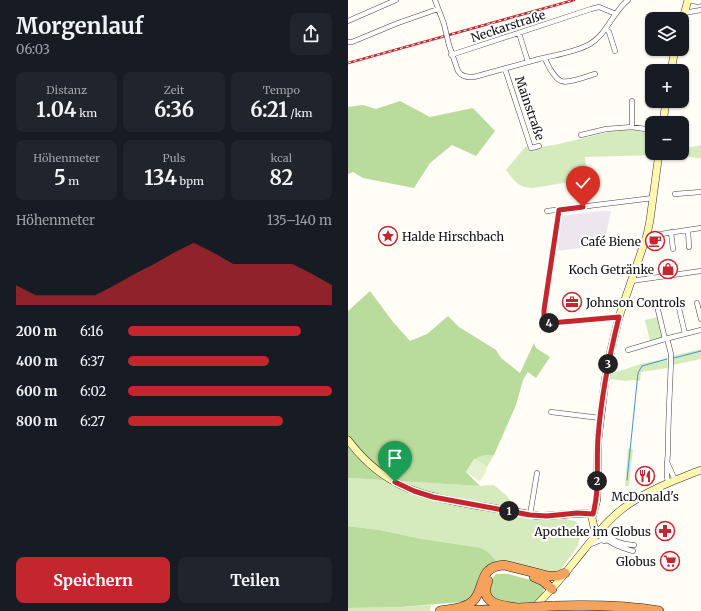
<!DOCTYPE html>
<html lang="de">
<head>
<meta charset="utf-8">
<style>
  body { margin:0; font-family:Merriweather,serif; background:#20242c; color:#f1f3f6; height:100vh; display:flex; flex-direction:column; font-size:15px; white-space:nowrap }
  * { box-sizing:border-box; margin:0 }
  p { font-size:13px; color:#9ea1a6 }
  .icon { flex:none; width:22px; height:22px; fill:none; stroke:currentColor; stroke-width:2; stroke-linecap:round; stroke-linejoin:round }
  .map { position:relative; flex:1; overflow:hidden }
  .sheet { display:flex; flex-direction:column; background:#171b24; width:348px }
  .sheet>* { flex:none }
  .buttons { position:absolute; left:297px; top:12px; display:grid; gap:8px }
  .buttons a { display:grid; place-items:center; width:44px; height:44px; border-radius:8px; background:#171b24; box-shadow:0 1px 3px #0004; font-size:20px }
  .pin { position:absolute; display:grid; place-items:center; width:34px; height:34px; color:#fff; margin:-41px -17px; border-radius:50% 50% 50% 0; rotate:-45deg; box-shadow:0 0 4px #0007 }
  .pin .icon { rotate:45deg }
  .km { position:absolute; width:20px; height:20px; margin:-10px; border-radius:50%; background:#222; color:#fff; font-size:11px; line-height:20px; text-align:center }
  .round { display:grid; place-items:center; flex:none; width:42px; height:42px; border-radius:8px; background:#20242c }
  .summary { display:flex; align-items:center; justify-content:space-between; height:68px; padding:0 16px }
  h1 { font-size:22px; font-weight:700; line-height:30px }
  .figures { display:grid; grid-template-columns:repeat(3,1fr); gap:6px; height:68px; padding:4px 16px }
  .figures div { display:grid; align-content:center; border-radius:8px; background:#20242c; text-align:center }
  .figures b { font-size:20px; font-weight:700 }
  .figures small { font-size:11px; font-weight:400 }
  .figures p { font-size:11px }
  .chart { height:112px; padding:8px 16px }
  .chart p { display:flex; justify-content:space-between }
  .chart svg { width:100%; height:72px; margin-top:4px; fill:#c4262e; opacity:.7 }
  .button { display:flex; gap:8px; margin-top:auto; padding:8px 16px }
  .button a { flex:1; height:46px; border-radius:8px; background:#c4262e; color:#fff; font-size:16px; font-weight:700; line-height:46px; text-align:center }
  .button a+a { background:#20242c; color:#f1f3f6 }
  ul { padding:0 16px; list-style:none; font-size:13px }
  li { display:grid; grid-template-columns:64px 48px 1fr; align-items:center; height:30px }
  li i { height:10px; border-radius:5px; background:#c4262e }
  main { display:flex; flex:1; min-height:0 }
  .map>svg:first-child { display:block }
  .industrial { fill:#eee6ef }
  .green { fill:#d5ebbd }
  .forest { fill:#b9dc9c }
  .pitch { fill:#e6f2cf }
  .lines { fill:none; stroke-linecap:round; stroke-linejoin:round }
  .stream { stroke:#3f96cf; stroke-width:1 }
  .street-casing { stroke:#444; stroke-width:5.5 }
  .secondary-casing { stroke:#333; stroke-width:8 }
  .highway-casing { stroke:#222; stroke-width:10 }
  .street { stroke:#fff; stroke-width:4.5 }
  .secondary { stroke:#fff6b0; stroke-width:7 }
  .highway { stroke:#f5a25d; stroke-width:9 }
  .rail-casing { stroke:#c4262e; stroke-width:2.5 }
  .rail { stroke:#fff; stroke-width:1; stroke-dasharray:3; stroke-linecap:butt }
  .street-bridge-casing { stroke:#444; stroke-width:5.5; stroke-linecap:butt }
  .highway-bridge-casing { stroke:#222; stroke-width:10; stroke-linecap:butt }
  .street-bridge { stroke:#fff; stroke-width:4.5 }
  .highway-bridge { stroke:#f5a25d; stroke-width:9 }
  .route-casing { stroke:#fff; stroke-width:8 }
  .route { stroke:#c4262e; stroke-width:5 }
  .labels { text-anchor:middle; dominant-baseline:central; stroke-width:4; stroke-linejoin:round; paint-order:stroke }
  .street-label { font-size:12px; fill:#111; stroke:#fff }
  .poi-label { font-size:12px; fill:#111; stroke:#fff; text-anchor:end }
</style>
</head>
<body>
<main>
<section class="sheet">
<div class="summary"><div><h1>Morgenlauf</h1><p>06:03</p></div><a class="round"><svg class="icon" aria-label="share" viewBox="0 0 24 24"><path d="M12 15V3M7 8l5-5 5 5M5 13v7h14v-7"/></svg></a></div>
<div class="figures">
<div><p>Distanz</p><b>1.04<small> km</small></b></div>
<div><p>Zeit</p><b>6:36</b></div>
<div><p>Tempo</p><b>6:21<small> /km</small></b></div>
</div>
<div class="figures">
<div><p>Höhenmeter</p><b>5<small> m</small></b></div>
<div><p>Puls</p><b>134<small> bpm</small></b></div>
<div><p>kcal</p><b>82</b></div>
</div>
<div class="chart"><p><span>Höhenmeter</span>135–140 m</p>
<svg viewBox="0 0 160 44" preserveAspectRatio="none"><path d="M0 44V32L10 38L20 38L30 38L40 38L50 32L60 25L70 19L80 12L90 6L100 12L110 19L120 19L130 19L140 19L150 25L160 32V44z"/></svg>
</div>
<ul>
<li><b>200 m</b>6:16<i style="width:85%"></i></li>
<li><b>400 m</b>6:37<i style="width:69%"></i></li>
<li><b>600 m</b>6:02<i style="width:100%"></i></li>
<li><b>800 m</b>6:27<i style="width:76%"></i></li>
</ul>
<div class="button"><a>Speichern</a><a>Teilen</a></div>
</section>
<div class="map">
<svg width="353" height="611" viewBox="0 0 353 611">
  <rect width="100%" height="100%" fill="#fffdf5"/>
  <!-- industrial -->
  <path class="industrial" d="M253 211H263L258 235 248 246 209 251 214 216Z"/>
  <!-- green -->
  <path class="green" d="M283 129 304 134V153H307V155L237 157 239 179 185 188C171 188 166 181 158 170L178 146 181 149 211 144 265 131Z
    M353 145V158H350L335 156 338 148Z
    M309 317 314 338 302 341 297 320Z
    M353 349V359L325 365V356Z
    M319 358 320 368 293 372 292 381 285 380 278 381 261 379 262 374 293 364Z
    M280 448 285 449 281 486H277Z
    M146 455 139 467 126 459 131 456Z
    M0 478 132 486 146 485 159 496 173 516 186 519 203 520 217 519 227 521 232 526 234 532 229 547 212 571 205 574 157 562H149L141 553 32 530 0 526Z
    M83 605 82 611H0V608L53 607Z"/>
  <!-- forest -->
  <path class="forest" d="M52 101 82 117 125 108 147 131 128 156 104 145 82 163 66 188 15 178 5 172 0 174V107L15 105 28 109Z
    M22 291 45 322 62 341 79 334 100 316 111 327 148 350 153 358 172 373 186 343 188 348 202 357 188 378 180 372 175 380 168 405 146 455C126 456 129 456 118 472L132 486 0 478V311Z
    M0 526 32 530 74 539 133 548 141 553 149 562C140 565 133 569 130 579 129 583 129 587 126 591 124 596 119 599 114 602L53 607 0 608Z
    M148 574H160L194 583C199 590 193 596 188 602L153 604 143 598C141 587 140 582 148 574Z"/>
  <!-- pitch -->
  <path class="pitch" d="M126 459 139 467 138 470 139 471 132 481 118 472Z"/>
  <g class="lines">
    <!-- stream -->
    <path class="stream" d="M326 358 353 351
      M279 480 290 373 294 366 319 359"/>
    <!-- street casing -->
    <g class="street-casing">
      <path id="street" d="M87 0 96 24
        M340 0 350 2 353 1
        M336 13 353 10
        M0 21 48 0
        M258 29 261 32 267 51
        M171 33 180 62
        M0 42H4L50 23 90 9
        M101 45 110 71C114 77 119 77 126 77 148 71 169 65 191 59 207 55 228 52 242 44 259 34 264 13 280 0
        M103 55 243 9 251 7 268 14
        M197 58C198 62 200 65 202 69 205 73 208 79 213 81 221 84 239 76 247 74
        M157 69 183 148 191 146
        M284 101V127
        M233 135 258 129 284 127 304 130
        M327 194 353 192
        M211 210 196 310V319L199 323H203L271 317
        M199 211 305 198
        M340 230 341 247
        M323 232 325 249
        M313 234 353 228
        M283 281 353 271
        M349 303 353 319
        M331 308 337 334
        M310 310 317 339
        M319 338 323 354V361C322 390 320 419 320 449 320 462 317 469 320 483
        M280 350 317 339 353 330
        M203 412 252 418
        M319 462 327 480
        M182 515 189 473
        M254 528C264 541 270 544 286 545
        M250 533C261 543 271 547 285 551
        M241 545 253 540 257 541"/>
    </g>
    <!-- secondary casing -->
    <g class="secondary-casing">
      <path id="secondary" d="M334 22 340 0
        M323 71 327 49
        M315 123 318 101
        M0 440C37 489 75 496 132 506 152 509 172 513 192 516 211 516 226 512 245 514
        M250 533 246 527 244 518 249 499 250 439 257 381 263 350 271 317 299 235 302 220 311 153
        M185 609C198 595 211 582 222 567 238 548 253 526 273 510 297 491 325 481 353 470"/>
    </g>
    <!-- highway casing -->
    <g class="highway-casing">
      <path id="highway" d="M186 577 195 581 204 589
        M140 581C130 604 154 606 170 608
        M205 606C240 605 276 605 311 611
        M92 611C103 609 116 609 125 601 138 588 129 567 156 565L200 576H210L217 573
        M111 611 156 609"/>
    </g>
    <!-- street -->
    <use href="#street" class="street"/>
    <!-- secondary -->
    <use href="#secondary" class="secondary"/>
    <!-- highway -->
    <use href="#highway" class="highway"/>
    <!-- rail casing -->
    <g class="rail-casing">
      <path id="rail" d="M0 63 226 0"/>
    </g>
    <!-- rail -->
    <use href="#rail" class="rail"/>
    <!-- street-bridge casing -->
    <g class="street-bridge-casing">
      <path id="street-bridge" d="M96 24 101 45"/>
    </g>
    <!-- highway-bridge casing -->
    <g class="highway-bridge-casing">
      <path id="highway-bridge" d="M170 608 205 606"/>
    </g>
    <!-- street-bridge -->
    <use href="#street-bridge" class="street-bridge"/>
    <!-- highway-bridge -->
    <use href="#highway-bridge" class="highway-bridge"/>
  </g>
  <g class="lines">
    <!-- route casing -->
    <g class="route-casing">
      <path id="route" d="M47 482 66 491 85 497 182 515 199 516 229 513 245 514C252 489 248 463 250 438 253 397 261 357 271 317L203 323H199L196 319V310L211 210 235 207"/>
    </g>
    <!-- route -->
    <use href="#route" class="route"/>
  </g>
  <!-- icons -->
  <defs>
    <g id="sight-ring" transform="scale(1)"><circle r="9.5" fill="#fff" stroke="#c4262e" stroke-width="1.5"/><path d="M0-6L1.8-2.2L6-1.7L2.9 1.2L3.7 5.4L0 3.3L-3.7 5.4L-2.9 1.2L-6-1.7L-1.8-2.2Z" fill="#c4262e"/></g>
    <g id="cafe-ring" transform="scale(1)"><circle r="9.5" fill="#fff" stroke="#c4262e" stroke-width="1.5"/><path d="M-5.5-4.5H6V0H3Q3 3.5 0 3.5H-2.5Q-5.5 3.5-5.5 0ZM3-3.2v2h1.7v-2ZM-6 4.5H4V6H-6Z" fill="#c4262e"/></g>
    <g id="shop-ring" transform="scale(1)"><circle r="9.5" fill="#fff" stroke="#c4262e" stroke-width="1.5"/><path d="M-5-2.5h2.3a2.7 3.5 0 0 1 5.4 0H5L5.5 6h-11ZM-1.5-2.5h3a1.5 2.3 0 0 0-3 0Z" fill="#c4262e"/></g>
    <g id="office-ring" transform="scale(1)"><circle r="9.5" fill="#fff" stroke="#c4262e" stroke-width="1.5"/><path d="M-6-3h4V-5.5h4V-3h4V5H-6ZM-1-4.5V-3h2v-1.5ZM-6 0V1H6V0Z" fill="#c4262e"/></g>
    <g id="restaurant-ring" transform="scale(1)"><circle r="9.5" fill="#fff" stroke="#c4262e" stroke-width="1.5"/><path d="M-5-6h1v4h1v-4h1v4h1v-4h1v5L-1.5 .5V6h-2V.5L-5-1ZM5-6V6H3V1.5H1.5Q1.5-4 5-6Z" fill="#c4262e"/></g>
    <g id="pharmacy-ring" transform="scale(1)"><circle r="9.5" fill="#fff" stroke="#c4262e" stroke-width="1.5"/><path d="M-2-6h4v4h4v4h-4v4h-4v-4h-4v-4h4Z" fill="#c4262e"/></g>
    <g id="supermarket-ring" transform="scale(1)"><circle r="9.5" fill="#fff" stroke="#c4262e" stroke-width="1.5"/><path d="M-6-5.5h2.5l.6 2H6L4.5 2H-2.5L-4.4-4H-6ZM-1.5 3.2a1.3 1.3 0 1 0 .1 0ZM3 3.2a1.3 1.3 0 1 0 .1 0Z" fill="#c4262e"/></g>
  </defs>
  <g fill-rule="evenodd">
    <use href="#sight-ring" x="40" y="236"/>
    <use href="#cafe-ring" x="307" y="241"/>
    <use href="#shop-ring" x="320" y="269"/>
    <use href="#office-ring" x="224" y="302"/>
    <use href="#restaurant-ring" x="297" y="476"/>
    <use href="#pharmacy-ring" x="317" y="531"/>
    <use href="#supermarket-ring" x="322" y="561"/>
  </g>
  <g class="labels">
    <!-- street labels -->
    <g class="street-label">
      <text transform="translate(160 26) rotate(-18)">Neckarstraße</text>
      <text transform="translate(182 108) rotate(71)">Mainstraße</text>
    </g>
    <!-- poi labels -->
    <g class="poi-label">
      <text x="54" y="236" text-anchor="start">Halde Hirschbach</text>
      <text x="293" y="241">Café Biene</text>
      <text x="306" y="269">Koch Getränke</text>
      <text x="238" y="302" text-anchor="start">Johnson Controls</text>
      <text x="297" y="496" text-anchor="middle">McDonald's</text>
      <text x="303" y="531">Apotheke im Globus</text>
      <text x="308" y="561">Globus</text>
    </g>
  </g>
</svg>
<div class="buttons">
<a><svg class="icon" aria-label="layers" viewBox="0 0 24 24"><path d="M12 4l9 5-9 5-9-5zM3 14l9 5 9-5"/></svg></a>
<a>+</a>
<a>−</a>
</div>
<div class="pin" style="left:47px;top:482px;background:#1e9e55"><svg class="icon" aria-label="arrive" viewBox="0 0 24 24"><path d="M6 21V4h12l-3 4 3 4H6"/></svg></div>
<div class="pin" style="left:235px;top:207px;background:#d93025"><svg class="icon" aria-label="check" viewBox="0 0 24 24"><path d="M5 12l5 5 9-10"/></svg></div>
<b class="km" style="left:161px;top:511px">1</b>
<b class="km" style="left:249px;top:481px">2</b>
<b class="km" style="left:260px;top:364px">3</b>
<b class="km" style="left:201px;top:323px">4</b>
</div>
</main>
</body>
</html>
